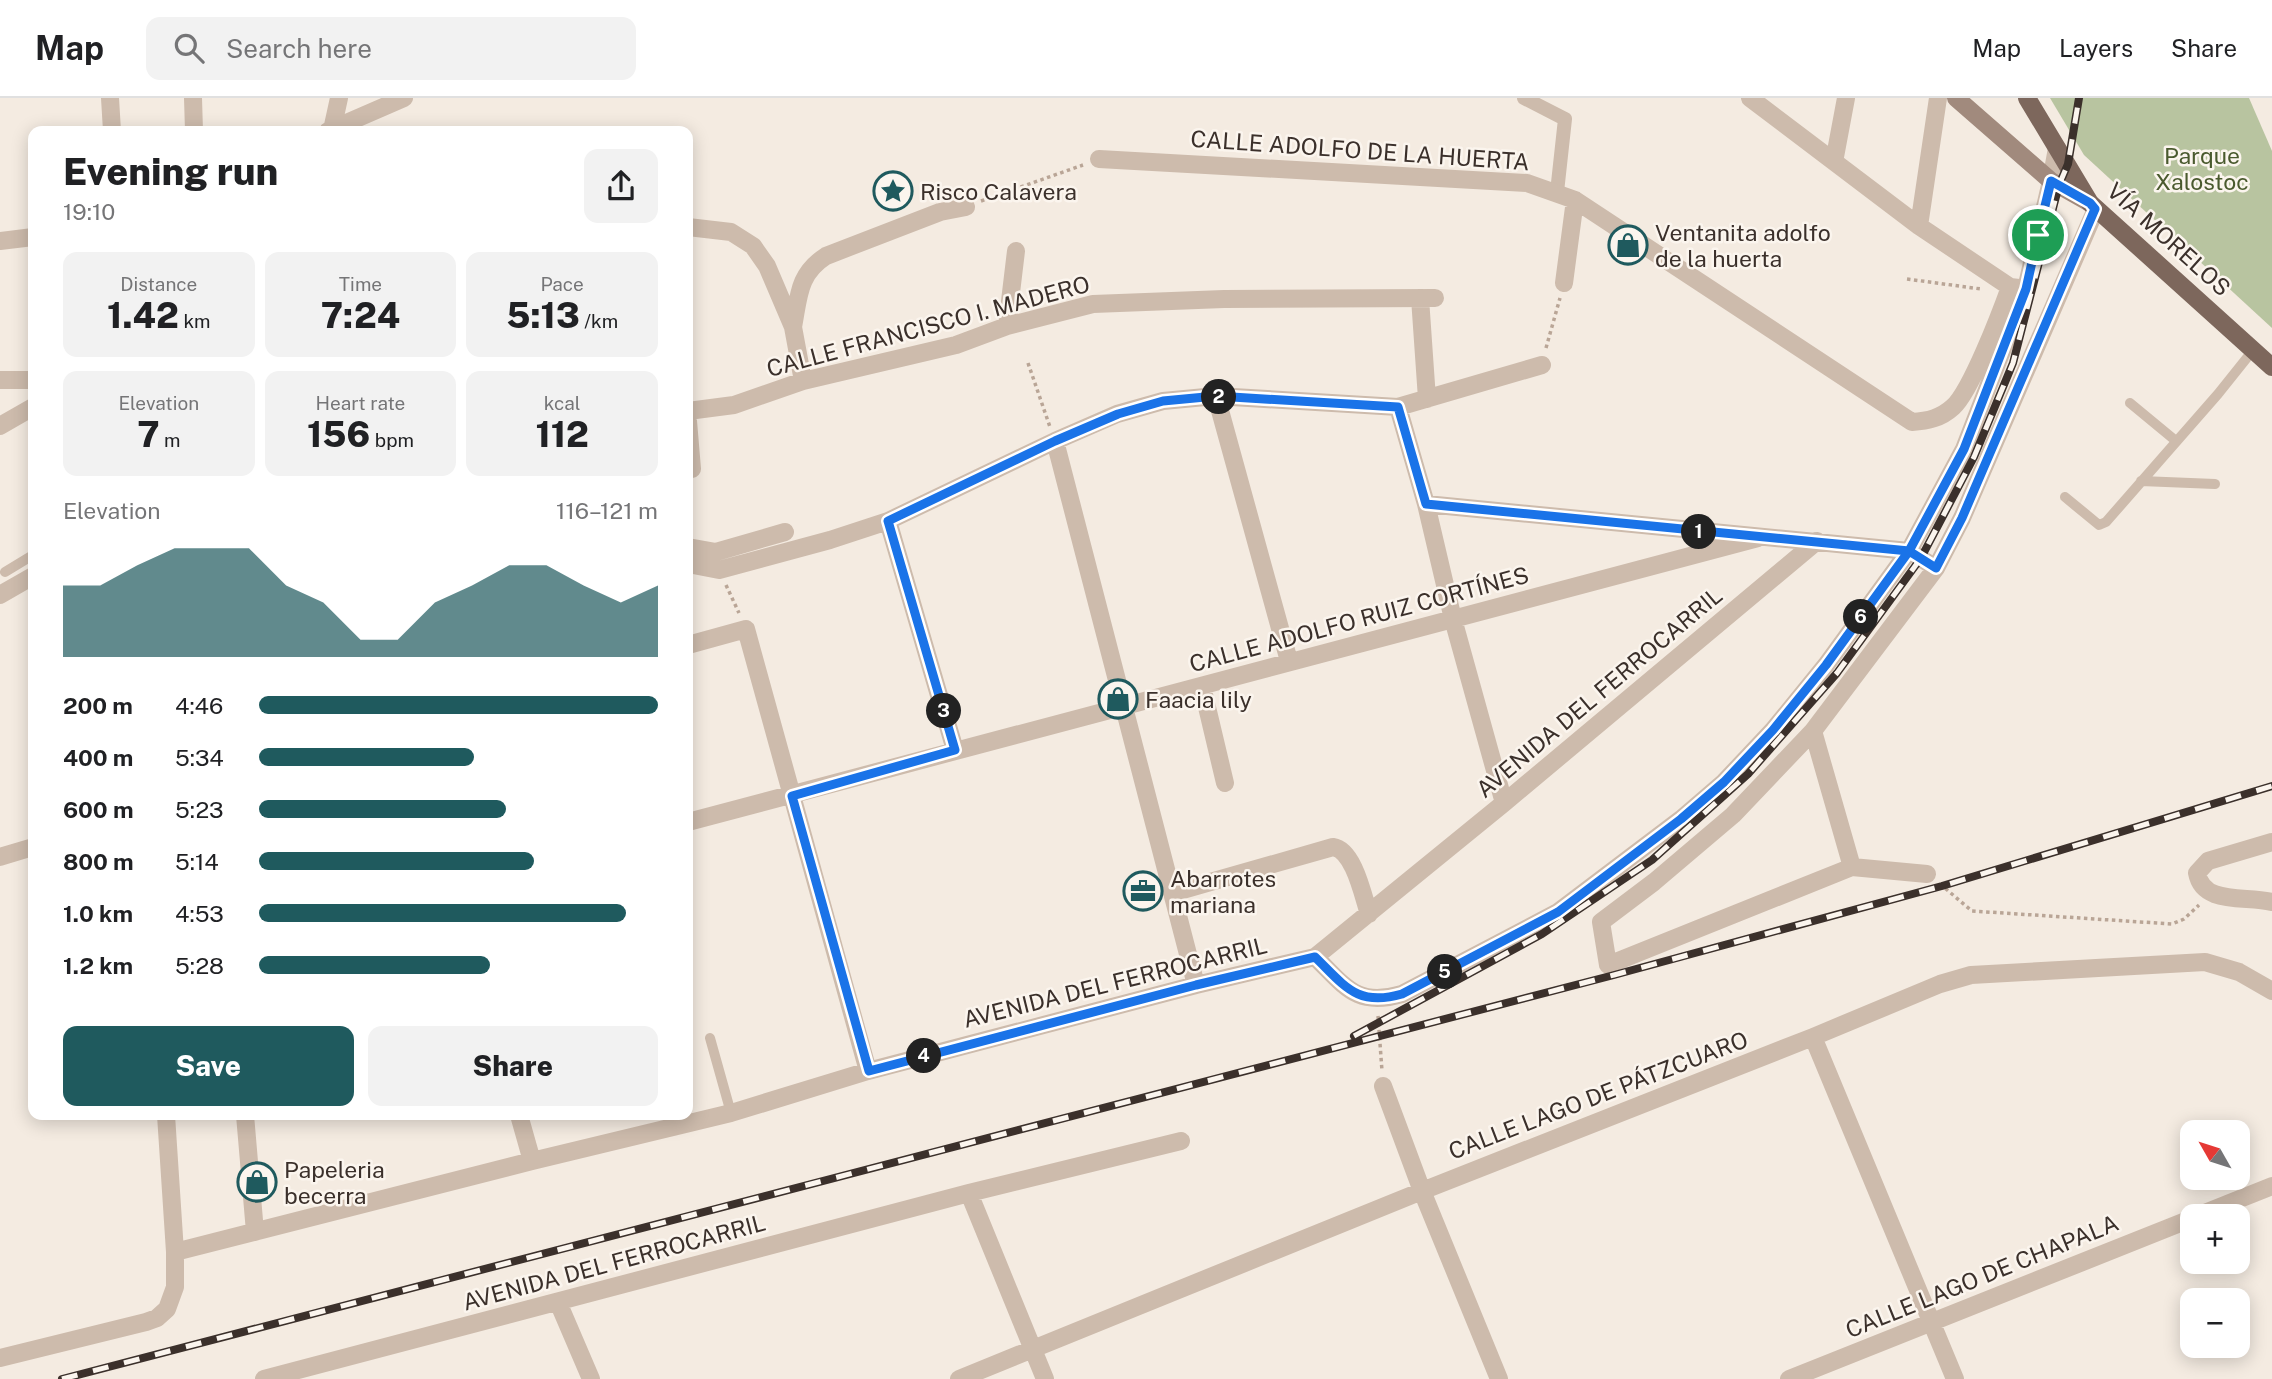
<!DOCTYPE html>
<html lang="en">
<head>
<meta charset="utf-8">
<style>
  body { margin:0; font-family:"Public Sans",sans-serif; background:#f2f2f2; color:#202124; height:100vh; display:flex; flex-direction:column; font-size:26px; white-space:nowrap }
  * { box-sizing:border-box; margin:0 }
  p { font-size:23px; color:#757577 }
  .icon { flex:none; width:38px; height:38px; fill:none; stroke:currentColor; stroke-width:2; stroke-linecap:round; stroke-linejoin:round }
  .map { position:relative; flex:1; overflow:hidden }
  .details { position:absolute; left:28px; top:28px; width:665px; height:994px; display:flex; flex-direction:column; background:#fff; border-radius:14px; box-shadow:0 4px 18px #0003 }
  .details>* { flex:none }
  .needle { width:46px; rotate:309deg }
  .controls { position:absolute; left:2180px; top:1022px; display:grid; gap:14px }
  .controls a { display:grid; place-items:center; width:70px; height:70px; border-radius:14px; background:#fff; box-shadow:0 4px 18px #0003; font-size:35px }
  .pin { position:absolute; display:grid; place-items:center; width:60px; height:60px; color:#fff; margin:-30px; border:4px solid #fff; border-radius:50%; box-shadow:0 2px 7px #0007 }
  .km { position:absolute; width:35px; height:35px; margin:-18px; border-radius:50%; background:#222; color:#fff; font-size:19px; line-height:35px; text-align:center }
  .round { display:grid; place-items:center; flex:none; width:74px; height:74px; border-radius:14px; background:#f2f2f2 }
  .summary { display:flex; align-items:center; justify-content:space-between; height:119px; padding:0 35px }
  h1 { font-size:38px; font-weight:800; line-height:52px }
  .metrics { display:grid; grid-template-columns:repeat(3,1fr); gap:10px; height:119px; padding:7px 35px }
  .metrics div { display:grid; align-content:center; border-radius:14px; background:#f2f2f2; text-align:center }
  .metrics b { font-size:35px; font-weight:800 }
  .metrics small { font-size:19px; font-weight:400 }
  .metrics p { font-size:19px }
  .chart { height:196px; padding:14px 35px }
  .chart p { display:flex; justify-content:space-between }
  .chart svg { width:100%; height:126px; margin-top:7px; fill:#1f5a5e; opacity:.7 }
  .primary-button { display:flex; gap:14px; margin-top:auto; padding:14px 35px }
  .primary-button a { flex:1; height:80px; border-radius:14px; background:#1f5a5e; color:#fff; font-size:28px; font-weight:800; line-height:80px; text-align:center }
  .primary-button a+a { background:#f2f2f2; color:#202124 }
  ul { padding:0 35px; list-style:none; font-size:23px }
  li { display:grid; grid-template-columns:112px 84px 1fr; align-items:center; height:52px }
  li i { height:18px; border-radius:9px; background:#1f5a5e }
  header { display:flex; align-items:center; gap:42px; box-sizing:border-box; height:98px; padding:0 35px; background:#fff; border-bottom:2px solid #e0e0e0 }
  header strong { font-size:33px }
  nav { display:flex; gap:38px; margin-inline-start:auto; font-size:24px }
  .search { width:490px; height:63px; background:#f2f2f2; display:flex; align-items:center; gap:18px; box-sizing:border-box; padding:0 24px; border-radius:14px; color:#757577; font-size:26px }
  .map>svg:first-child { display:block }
  .green { fill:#b8c4a0 }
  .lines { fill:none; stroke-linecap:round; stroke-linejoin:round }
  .path { stroke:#b9a596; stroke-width:3.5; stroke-dasharray:3.5 3.5; stroke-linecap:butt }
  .service { stroke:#cdbbac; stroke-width:10 }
  .pedestrian { stroke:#cdbbac; stroke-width:14 }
  .minor { stroke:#cdbbac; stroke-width:18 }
  .secondary { stroke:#a18a7d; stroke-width:18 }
  .primary { stroke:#7d675c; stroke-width:18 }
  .rail-casing { stroke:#3b302b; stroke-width:8 }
  .rail { stroke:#fbf5ee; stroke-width:5; stroke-dasharray:16; stroke-linecap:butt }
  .route-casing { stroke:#fff; stroke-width:14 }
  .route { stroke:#1a73e8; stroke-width:9 }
  .labels { text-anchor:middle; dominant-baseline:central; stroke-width:5; stroke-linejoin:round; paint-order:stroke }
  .street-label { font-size:23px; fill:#3b302b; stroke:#fbf5ee }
  .park-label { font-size:23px; fill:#4a5a2e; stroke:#fbf5ee }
  .poi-label { font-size:23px; fill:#3b302b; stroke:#fbf5ee; text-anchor:start }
</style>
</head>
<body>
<header>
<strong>Map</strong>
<div class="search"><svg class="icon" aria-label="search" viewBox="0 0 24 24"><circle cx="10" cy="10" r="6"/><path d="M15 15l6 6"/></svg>Search here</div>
<nav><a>Map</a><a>Layers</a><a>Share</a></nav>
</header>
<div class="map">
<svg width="2272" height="1281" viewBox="0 0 2272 1281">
  <rect width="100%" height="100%" fill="#f4ebe1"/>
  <!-- green -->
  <path class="green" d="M2050 0H2249L2272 53V230L2084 57Z"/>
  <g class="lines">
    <!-- path -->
    <path class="path" d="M981 103 1083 67
      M1907 181 1981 191
      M1546 250 1560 200
      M1028 265 1050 329
      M726 487 739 515
      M1940 786 1972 813 2172 826 2184 821 2199 807
      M1378 918 1382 973"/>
    <!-- service -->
    <path class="service" d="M2130 305 2176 343
      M2141 383 2215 386
      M2065 399 2099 427 2106 424 2218 296 2254 251
      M5 474 33 457
      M710 940 731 1015"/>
    <!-- pedestrian -->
    <path class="pedestrian" d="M1524 0 1565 21 1557 94"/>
    <!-- minor -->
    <path class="minor" d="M110 0 112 33
      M193 0 194 33
      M1750 0 1919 128 2010 189 2019 190
      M332 32 339 0
      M328 33 404 0
      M1099 61 1527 85 1575 102 1912 324C1928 323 1941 320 1953 309 1971 293 2001 214 2010 189
      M1834 64 1846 0
      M1919 128 1938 0
      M688 129 731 134 753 148 767 168 793 229 803 283
      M0 143 33 139
      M1564 185 1575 102
      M1420 200 1427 301
      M1007 228 1016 153
      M793 229C799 198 798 176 826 158L940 114 966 109
      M0 282H33
      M1216 298 1289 563
      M1398 309 1426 406 1453 521 1504 705
      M688 313 734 307 803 283 956 247 1007 228 1093 206 1224 201 1435 200
      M688 323 692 371
      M0 328 33 309
      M1055 343 1196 887
      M1426 406 1909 453 1936 470
      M888 423 955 652
      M688 449 716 454 785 434
      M688 466 719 472 830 442 888 423 1055 343 1117 316 1163 303 1216 298 1398 309 1542 267
      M0 497 33 478
      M688 547 746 531 868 973
      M1202 588 1225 685
      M1813 633 1852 769
      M688 724 1758 440
      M2272 744 2208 763 2197 775C2203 808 2247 797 2272 804
      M0 759 33 749
      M1927 776 1852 769 1608 867 1601 824 1654 784 1733 717 1813 633 1936 470 1962 420 2096 111
      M1172 795 1333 749C1354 752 1363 798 1369 816
      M1315 859C1346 889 1356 909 1402 896L1558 814 1681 721 1724 684 1773 632 1826 567 1909 453 1964 351 2026 191 2051 83 2057 50
      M1813 939 1955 1281
      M1383 988 1422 1093 1499 1281
      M245 1017 255 1134
      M519 1017 532 1063
      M969 1095 1045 1281
      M2197 1118 2272 1088
      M175 1154 532 1063 731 1015 868 973 1196 887 1315 859 1504 705 1817 443
      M558 1204 591 1281
      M0 1260 146 1224 157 1220 167 1211 175 1189V1154L166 1017
      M264 1281 969 1095 1181 1043
      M959 1281 1422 1093 1813 939 1940 886 1971 877 2205 864 2239 874 2272 893
      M1789 1281 2193 1120"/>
    <!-- secondary -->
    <path class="secondary" d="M1956 0 2051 83 2090 105"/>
    <!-- primary -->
    <path class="primary" d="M2027 0 2090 105 2272 269"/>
    <!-- rail casing -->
    <g class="rail-casing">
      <path id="rail" d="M1354 938 1542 836 1652 762 1748 676 1837 575 1921 460 1974 359 2013 265 2059 87 2068 66 2079 0
        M62 1281 1614 877 1942 788 2272 688"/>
    </g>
    <!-- rail -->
    <use href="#rail" class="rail"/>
  </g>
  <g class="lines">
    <!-- route casing -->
    <g class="route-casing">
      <path id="route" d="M2038 137 2026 191 1964 351 1909 453 1426 406 1398 309 1216 298 1163 303 1118 316 1055 343 888 423 955 652 792 698 869 973 1196 887 1315 859C1345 888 1357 909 1402 896L1558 814 1681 721 1724 684 1773 632 1826 567 1909 453 1936 470 1962 420 2095 111 2090 105 2051 83 2038 137"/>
    </g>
    <!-- route -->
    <use href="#route" class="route"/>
  </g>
  <!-- icons -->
  <defs>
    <g id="sight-ring" transform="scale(2.0125)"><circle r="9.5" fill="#fbf5ee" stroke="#1f5a5e" stroke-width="1.5"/><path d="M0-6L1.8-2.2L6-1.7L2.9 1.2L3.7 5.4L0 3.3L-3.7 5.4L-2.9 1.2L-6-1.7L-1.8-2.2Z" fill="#1f5a5e"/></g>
    <g id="shop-ring" transform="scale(2.0125)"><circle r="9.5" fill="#fbf5ee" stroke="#1f5a5e" stroke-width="1.5"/><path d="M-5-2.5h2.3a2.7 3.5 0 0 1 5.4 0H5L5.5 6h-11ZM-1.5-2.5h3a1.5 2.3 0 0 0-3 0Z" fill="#1f5a5e"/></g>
    <g id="office-ring" transform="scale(2.0125)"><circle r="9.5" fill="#fbf5ee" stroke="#1f5a5e" stroke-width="1.5"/><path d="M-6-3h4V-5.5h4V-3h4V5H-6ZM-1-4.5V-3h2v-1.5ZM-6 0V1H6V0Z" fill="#1f5a5e"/></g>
  </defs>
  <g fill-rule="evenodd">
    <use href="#sight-ring" x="893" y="93"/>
    <use href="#shop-ring" x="1628" y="147"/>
    <use href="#shop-ring" x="1118" y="601"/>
    <use href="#office-ring" x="1143" y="793"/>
    <use href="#shop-ring" x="257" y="1084"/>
  </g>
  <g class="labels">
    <!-- street labels -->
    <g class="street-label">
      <text transform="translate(1360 52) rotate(4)">CALLE ADOLFO DE LA HUERTA</text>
      <text transform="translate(2169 141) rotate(42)">VÍA MORELOS</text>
      <text transform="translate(928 228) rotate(-15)">CALLE FRANCISCO I. MADERO</text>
      <text transform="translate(1359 521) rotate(-15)">CALLE ADOLFO RUIZ CORTÍNES</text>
      <text transform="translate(1599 594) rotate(-40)">AVENIDA DEL FERROCARRIL</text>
      <text transform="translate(1115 884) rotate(-14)">AVENIDA DEL FERROCARRIL</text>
      <text transform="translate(1598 997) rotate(-21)">CALLE LAGO DE PÁTZCUARO</text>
      <text transform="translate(614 1164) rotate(-15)">AVENIDA DEL FERROCARRIL</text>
      <text transform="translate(1982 1178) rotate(-22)">CALLE LAGO DE CHAPALA</text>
    </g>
    <!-- park labels -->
    <g class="park-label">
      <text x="2202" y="57">Parque<tspan x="2202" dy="26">Xalostoc</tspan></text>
    </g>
    <!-- poi labels -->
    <g class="poi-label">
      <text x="920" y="93">Risco Calavera</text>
      <text x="1655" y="134">Ventanita adolfo<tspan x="1655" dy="26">de la huerta</tspan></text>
      <text x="1145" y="601">Faacia lily</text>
      <text x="1170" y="780">Abarrotes<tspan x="1170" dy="26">mariana</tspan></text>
      <text x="284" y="1071">Papeleria<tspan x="284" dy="26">becerra</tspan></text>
    </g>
  </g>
</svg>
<div class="controls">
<a><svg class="needle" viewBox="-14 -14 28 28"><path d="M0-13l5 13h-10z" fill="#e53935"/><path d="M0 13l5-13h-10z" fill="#757577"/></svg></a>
<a>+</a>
<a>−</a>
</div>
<div class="pin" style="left:2038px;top:137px;background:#1e9e55"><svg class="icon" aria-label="arrive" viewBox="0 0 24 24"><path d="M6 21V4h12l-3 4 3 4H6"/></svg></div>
<b class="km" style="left:1699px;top:434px">1</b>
<b class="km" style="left:1219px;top:299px">2</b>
<b class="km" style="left:944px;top:613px">3</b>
<b class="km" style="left:924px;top:958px">4</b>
<b class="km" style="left:1445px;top:874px">5</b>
<b class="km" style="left:1861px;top:519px">6</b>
<section class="details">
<div class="summary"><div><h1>Evening run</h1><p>19:10</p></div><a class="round"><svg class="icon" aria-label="share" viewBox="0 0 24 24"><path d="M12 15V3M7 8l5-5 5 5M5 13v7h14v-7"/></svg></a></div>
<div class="metrics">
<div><p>Distance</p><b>1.42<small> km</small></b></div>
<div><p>Time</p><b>7:24</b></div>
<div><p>Pace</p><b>5:13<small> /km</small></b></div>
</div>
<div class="metrics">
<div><p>Elevation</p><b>7<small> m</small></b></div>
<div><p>Heart rate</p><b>156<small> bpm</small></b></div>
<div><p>kcal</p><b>112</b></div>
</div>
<div class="chart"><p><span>Elevation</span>116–121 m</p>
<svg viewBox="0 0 160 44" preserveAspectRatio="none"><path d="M0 44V19L10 19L20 12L30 6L40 6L50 6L60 19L70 25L80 38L90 38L100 25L110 19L120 12L130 12L140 19L150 25L160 19V44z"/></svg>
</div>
<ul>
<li><b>200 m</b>4:46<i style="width:100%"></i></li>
<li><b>400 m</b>5:34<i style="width:54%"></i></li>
<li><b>600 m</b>5:23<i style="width:62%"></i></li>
<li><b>800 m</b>5:14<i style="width:69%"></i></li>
<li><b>1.0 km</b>4:53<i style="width:92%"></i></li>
<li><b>1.2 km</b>5:28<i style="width:58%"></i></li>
</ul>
<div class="primary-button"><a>Save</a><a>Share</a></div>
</section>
</div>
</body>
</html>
